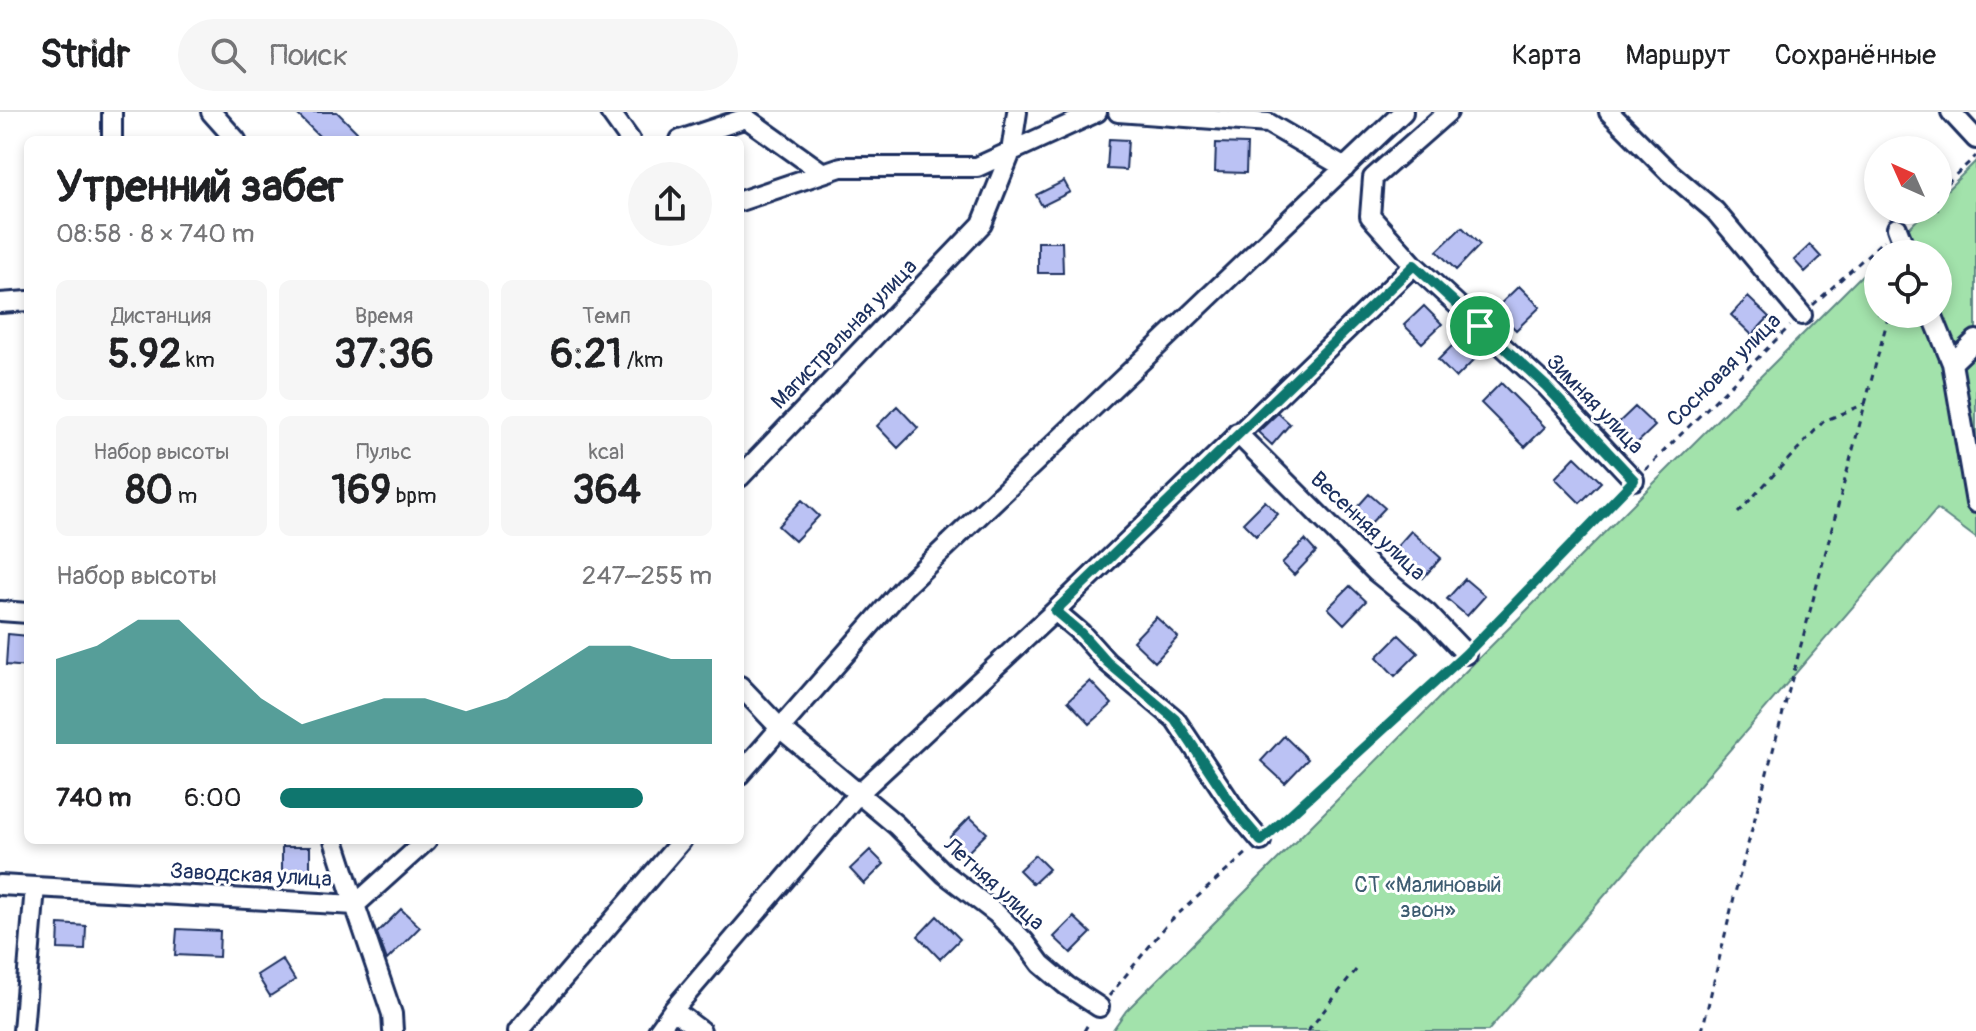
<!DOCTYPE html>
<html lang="ru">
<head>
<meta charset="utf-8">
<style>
  body { margin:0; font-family:Pangolin,sans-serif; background:#f6f6f6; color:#202124; height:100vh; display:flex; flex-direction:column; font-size:30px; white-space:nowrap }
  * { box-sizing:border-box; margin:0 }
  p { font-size:26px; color:#757577 }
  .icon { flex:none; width:44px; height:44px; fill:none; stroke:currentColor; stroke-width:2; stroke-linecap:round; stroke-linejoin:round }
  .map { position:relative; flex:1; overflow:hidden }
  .sheet { position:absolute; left:24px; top:24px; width:720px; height:708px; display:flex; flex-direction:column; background:#fff; border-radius:12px; box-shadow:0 4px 12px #0003 }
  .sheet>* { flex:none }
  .needle { width:52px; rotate:315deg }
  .controls { position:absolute; left:1864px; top:24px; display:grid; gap:16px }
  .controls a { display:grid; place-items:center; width:88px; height:88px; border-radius:50%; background:#fff; box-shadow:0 4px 12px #0003; font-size:40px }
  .pin { position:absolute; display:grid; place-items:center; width:68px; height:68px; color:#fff; margin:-34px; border:4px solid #fff; border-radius:50%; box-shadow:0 2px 8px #0007 }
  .round { display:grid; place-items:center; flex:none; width:84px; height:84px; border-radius:42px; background:#f6f6f6 }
  .head { display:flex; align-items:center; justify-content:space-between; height:136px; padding:0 32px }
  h1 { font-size:44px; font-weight:700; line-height:60px }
  .figures { display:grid; grid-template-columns:repeat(3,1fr); gap:12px; height:136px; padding:8px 32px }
  .figures div { display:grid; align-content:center; border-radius:12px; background:#f6f6f6; text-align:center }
  .figures b { font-size:40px; font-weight:700 }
  .figures small { font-size:22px; font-weight:400 }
  .figures p { font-size:22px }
  .chart { height:224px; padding:16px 32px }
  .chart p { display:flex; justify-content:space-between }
  .chart svg { width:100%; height:144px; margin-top:8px; fill:#0f766e; opacity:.7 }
  ul { padding:0 32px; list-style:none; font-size:26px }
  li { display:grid; grid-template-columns:128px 96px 1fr; align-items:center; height:60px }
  li i { height:20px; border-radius:10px; background:#0f766e }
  header { display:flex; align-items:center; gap:48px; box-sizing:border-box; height:112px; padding:0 40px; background:#fff; border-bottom:2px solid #e0e0e0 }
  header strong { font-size:38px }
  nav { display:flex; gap:44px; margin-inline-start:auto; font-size:28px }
  .search { width:560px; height:72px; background:#f6f6f6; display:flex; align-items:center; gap:20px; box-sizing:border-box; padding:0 28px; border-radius:44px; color:#757577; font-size:30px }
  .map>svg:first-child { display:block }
  .green { fill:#a2e2ab; stroke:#5e8884; stroke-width:2 }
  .building { fill:#bbc2f4; stroke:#1b2f5e; stroke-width:2 }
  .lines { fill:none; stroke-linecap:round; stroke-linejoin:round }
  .minor-casing { stroke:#1b2f5e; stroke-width:24 }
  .path { stroke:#1b2f5e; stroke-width:3; stroke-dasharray:6 6; stroke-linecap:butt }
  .minor { stroke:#fff; stroke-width:18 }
  .route-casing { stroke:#fff; stroke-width:16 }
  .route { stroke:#0f766e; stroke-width:10 }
  .labels { text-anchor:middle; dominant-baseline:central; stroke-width:6; stroke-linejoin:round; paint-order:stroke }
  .street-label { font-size:22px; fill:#1b2f5e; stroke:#fff }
  .park-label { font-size:22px; fill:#3d5c71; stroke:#fff }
</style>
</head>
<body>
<header>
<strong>Stridr</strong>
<div class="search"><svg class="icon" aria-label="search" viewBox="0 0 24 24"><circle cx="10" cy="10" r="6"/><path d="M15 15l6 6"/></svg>Поиск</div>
<nav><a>Карта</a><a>Маршрут</a><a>Сохранённые</a></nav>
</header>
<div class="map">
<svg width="1976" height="919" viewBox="0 0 1976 919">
  <rect width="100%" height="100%" fill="#fff"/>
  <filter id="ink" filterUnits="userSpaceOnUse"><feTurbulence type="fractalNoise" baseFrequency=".0125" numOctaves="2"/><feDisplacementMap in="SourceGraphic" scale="16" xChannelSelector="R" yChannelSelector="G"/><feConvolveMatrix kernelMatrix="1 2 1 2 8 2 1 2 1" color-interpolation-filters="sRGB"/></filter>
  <g filter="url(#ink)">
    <!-- green -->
    <path class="green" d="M1976 49V426L1937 397 1488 919H1112L1126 899 1878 147V202H1938V142H1883L1927 98H1938V87Z"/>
    <!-- building -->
    <path class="building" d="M295 0H337L365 28H323Z
      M1109 27 1128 28 1126 58 1107 57Z
      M1216 31 1247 32 1246 61 1215 60Z
      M1064 69 1070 80 1042 94 1036 83Z
      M1462 115 1480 133 1456 158 1437 139Z
      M1038 130H1062L1063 161H1038Z
      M1810 133 1821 145 1805 160 1794 148Z
      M1519 174 1540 195 1516 218 1495 197Z
      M1748 185 1769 205 1752 223 1731 203Z
      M1424 194 1442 212 1422 231 1404 213Z
      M1458 228 1476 246 1456 266 1438 248Z
      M1501 271 1545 315 1525 335 1481 291Z
      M897 294 918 316 898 336 877 314Z
      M1635 295 1655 314 1633 335 1614 315Z
      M1278 301 1290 312 1272 333 1258 320Z
      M1575 345 1601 370 1580 391 1555 366Z
      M1369 382 1385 396 1366 416 1351 402Z
      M802 388 819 404 795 429 778 414Z
      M1265 389 1278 402 1256 424 1243 411Z
      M1411 419 1441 446 1423 466 1393 439Z
      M1305 428 1316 440 1294 463 1282 451Z
      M1465 467 1485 484 1467 504 1447 487Z
      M1350 474 1366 489 1344 512 1328 496Z
      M1156 505 1178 525 1155 550 1133 529Z
      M8 522 28 524V555L6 553Z
      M1399 523 1418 541 1395 564 1377 545Z
      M1090 569 1112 592 1090 612 1068 589Z
      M1284 624 1308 647 1285 671 1261 649Z
      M970 705 987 721 967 741 950 725Z
      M282 735H310V767H282Z
      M870 738 884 752 864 772 850 757Z
      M1035 743 1049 757 1033 772 1019 758Z
      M401 797 420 815 387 848 377 821Z
      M937 804 960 827 940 847 918 824Z
      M1074 805 1091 821 1071 841 1054 825Z
      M59 812 86 814 85 838 58 837Z
      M177 817 220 819 219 845 175 843Z
      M282 847 295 868 270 884 257 863Z"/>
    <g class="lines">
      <!-- minor casing -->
      <g class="minor-casing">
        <path id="minor" d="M211 0 236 28
          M610 0 630 28
          M1118 0 1268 11 1345 56
          M1609 0 1669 60 1715 99 1802 203
          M1951 0 1976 27
          M112 28V0
          M680 28 746 6 823 61
          M740 89 841 55H977L1097 0
          M1897 116 1907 142
          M1414 153 1546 274 1634 368
          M0 191 28 189
          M1932 202 1952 251 1976 391
          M1952 251 1976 228
          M1237 321 1376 460 1427 501 1466 542
          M740 365 982 112 1011 40 1017 0
          M0 499 28 501
          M1055 499 1081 521 1107 550 1175 607 1239 703 1261 729
          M740 574 780 616 896 713 945 762 996 801 1024 829 1041 852 1067 874 1099 895
          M740 662 904 475 1403 0
          M0 773 355 793 334 728
          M673 898 701 919
          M23 919 35 775
          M393 919 392 902 355 793 427 728
          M518 919 682 728
          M658 919 673 898 857 683 1055 499 1414 153 1370 104 1373 66 1448 0"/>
      </g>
      <!-- path -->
      <path class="path" d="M1938 79 1976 44
        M1908 106 1917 98
        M1813 193 1884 128
        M1645 358 1790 214
        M1738 401 1824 309 1865 292
        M1477 530 1622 380
        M1271 719 1455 552
        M1109 884 1169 810 1248 740
        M1084 919 1090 909
        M1308 919 1356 858
        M1702 919 1735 781 1889 202"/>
      <!-- minor -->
      <use href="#minor" class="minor"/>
    </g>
  </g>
  <g class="lines" filter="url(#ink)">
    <!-- route casing -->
    <g class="route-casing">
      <path id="route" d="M1414 153 1546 274 1634 368 1466 542 1261 729 1239 703 1175 607 1107 550 1081 521 1055 499Z"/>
    </g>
    <!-- route -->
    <use href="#route" class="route"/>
  </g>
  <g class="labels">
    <!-- street labels -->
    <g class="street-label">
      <text transform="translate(844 222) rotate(-46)">Магистральная улица</text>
      <text transform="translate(1724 258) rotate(-45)">Сосновая улица</text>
      <text transform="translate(1595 292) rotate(46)">Зимняя улица</text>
      <text transform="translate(1368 414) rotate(43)">Весенняя улица</text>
      <text transform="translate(251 763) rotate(3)">Заводская улица</text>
      <text transform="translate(994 772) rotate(42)">Летняя улица</text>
    </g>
    <!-- park labels -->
    <g class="park-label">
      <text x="1428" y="773">СТ «Малиновый<tspan x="1428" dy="25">звон»</tspan></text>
    </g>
  </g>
</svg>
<div class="controls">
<a><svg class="needle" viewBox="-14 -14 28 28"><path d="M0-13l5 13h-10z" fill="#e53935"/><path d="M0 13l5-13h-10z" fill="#757577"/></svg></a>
<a><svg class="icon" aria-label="locate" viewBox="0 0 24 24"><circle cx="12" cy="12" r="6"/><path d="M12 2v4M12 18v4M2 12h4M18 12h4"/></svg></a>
</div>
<div class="pin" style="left:1480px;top:214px;background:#1e9e55"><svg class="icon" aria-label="arrive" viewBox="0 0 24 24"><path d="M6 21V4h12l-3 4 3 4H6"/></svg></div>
<section class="sheet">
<div class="head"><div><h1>Утренний забег</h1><p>08:58 · 8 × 740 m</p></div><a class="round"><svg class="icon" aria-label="share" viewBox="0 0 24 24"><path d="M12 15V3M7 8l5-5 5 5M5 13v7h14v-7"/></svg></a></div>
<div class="figures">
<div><p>Дистанция</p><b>5.92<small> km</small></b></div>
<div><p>Время</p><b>37:36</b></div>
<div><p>Темп</p><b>6:21<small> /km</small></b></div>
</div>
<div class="figures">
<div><p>Набор высоты</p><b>80<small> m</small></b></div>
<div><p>Пульс</p><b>169<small> bpm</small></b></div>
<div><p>kcal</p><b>364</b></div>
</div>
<div class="chart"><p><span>Набор высоты</span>247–255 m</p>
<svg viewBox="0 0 160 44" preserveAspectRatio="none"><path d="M0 44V18L10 14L20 6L30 6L40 18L50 30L60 38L70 34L80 30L90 30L100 34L110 30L120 22L130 14L140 14L150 18L160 18V44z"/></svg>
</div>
<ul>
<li><b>740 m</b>6:00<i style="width:84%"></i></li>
</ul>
</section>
</div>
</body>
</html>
